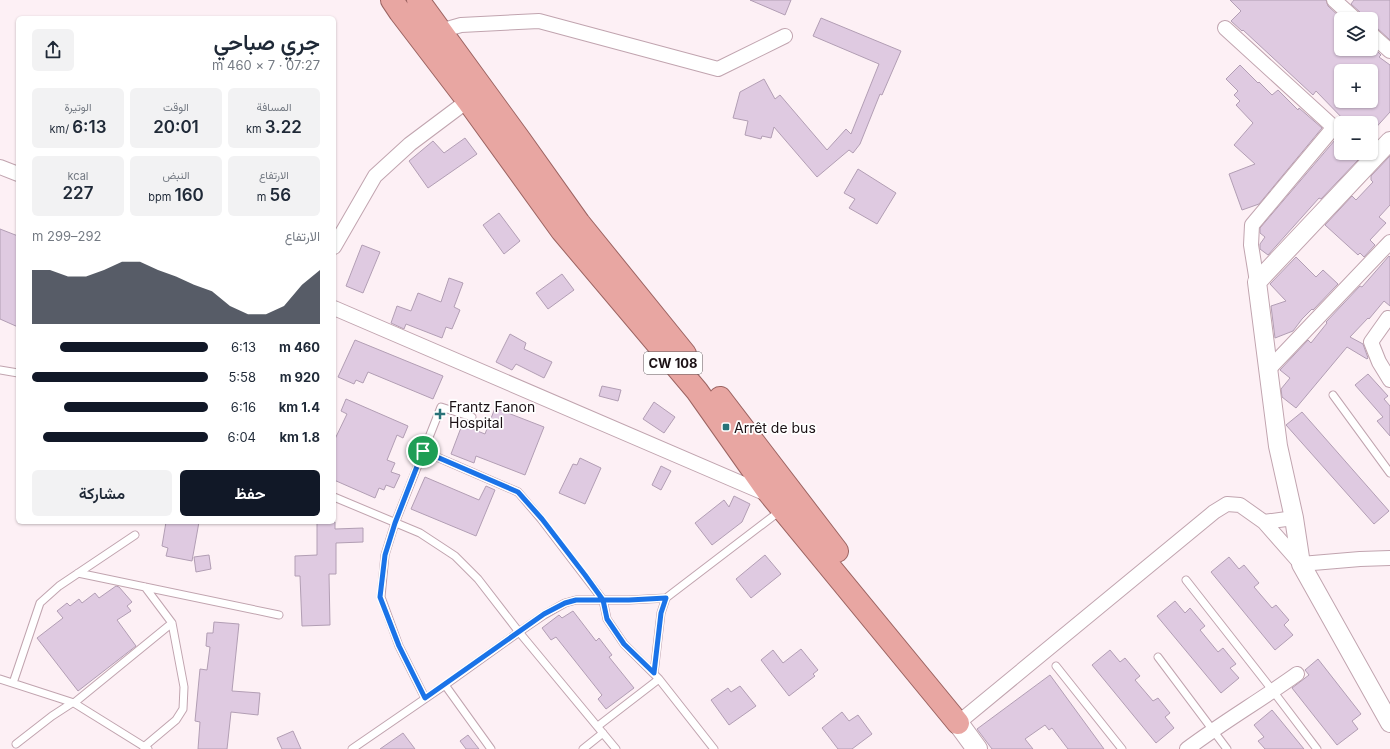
<!DOCTYPE html>
<html lang="ar">
<head>
<meta charset="utf-8">
<style>
  body { margin:0; font-family:Inter,Vazirmatn,sans-serif; background:#f2f2f3; color:#1f2937; direction:rtl; height:100vh; display:flex; flex-direction:column; font-size:15px; white-space:nowrap }
  * { box-sizing:border-box; margin:0 }
  p { font-size:13px; color:#747a83 }
  .icon { flex:none; width:22px; height:22px; fill:none; stroke:currentColor; stroke-width:2; stroke-linecap:round; stroke-linejoin:round }
  .map { position:relative; flex:1; overflow:hidden; direction:ltr }
  .drawer { position:absolute; left:16px; top:16px; width:320px; height:508px; display:flex; flex-direction:column; background:#fff; border-radius:6px; box-shadow:0 1px 3px #0004; direction:rtl }
  .drawer>* { flex:none }
  .tools { position:absolute; left:1334px; top:12px; display:grid; gap:8px }
  .tools a { display:grid; place-items:center; width:44px; height:44px; border-radius:6px; background:#fff; box-shadow:0 1px 3px #0004; font-size:20px }
  .pin { position:absolute; display:grid; place-items:center; width:34px; height:34px; color:#fff; margin:-17px; border:2px solid #fff; border-radius:50%; box-shadow:0 1px 4px #0007 }
  .round { display:grid; place-items:center; flex:none; width:42px; height:42px; border-radius:6px; background:#f2f2f3 }
  .head { display:flex; align-items:center; justify-content:space-between; height:68px; padding:0 16px }
  h1 { font-size:22px; font-weight:600; line-height:30px }
  .figures { display:grid; grid-template-columns:repeat(3,1fr); gap:6px; height:68px; padding:4px 16px }
  .figures div { display:grid; align-content:center; border-radius:6px; background:#f2f2f3; text-align:center }
  .figures b { font-size:17px; font-weight:600 }
  .figures small { font-size:11px; font-weight:400 }
  .figures p { font-size:11px }
  .chart { height:112px; padding:8px 16px }
  .chart p { display:flex; justify-content:space-between }
  .chart svg { width:100%; height:72px; margin-top:4px; fill:#111827; opacity:.7 }
  .action { display:flex; gap:8px; margin-top:auto; padding:8px 16px }
  .action a { flex:1; height:46px; border-radius:6px; background:#111827; color:#fff; font-size:16px; font-weight:600; line-height:46px; text-align:center }
  .action a+a { background:#f2f2f3; color:#1f2937 }
  ul { padding:0 16px; list-style:none; font-size:13px }
  li { display:grid; grid-template-columns:64px 48px 1fr; align-items:center; height:30px }
  li i { height:10px; border-radius:5px; background:#111827 }
  .map>svg:first-child { display:block }
  .building { fill:#dfcae1; stroke:#b29eb4; fill-rule:evenodd }
  .lines { fill:none; stroke-linecap:round; stroke-linejoin:round }
  .service-casing { stroke:#c1a4af; stroke-width:9 }
  .minor-casing { stroke:#c1a4af; stroke-width:16 }
  .tertiary-casing { stroke:#c1a4af; stroke-width:20 }
  .secondary-casing { stroke:#c1a4af; stroke-width:22 }
  .trunk-casing { stroke:#9c6462; stroke-width:24 }
  .service { stroke:#fff; stroke-width:7 }
  .minor { stroke:#fff; stroke-width:14 }
  .tertiary { stroke:#fff; stroke-width:18 }
  .secondary { stroke:#fff; stroke-width:20 }
  .trunk { stroke:#e8a6a2; stroke-width:22 }
  .route-casing { stroke:#fff; stroke-width:8 }
  .route { stroke:#1a73e8; stroke-width:5 }
  .poi-dot { fill:#287278; stroke:#fff; stroke-width:1.5 }
  .labels { text-anchor:middle; dominant-baseline:central; stroke-width:3.5; stroke-linejoin:round; paint-order:stroke }
  .shield { fill:#fff; stroke:#5f585b; stroke-width:1 }
  .shield-label { font-size:13px; font-weight:bold; fill:#1b1115 }
  .poi-label { font-size:14px; fill:#1b1115; stroke:#fff; text-anchor:start }
</style>
</head>
<body>
<div class="map">
<svg width="1390" height="749" viewBox="0 0 1390 749">
  <rect width="100%" height="100%" fill="#fdf0f5"/>
  <!-- building -->
  <path class="building" d="M750 0H791L785 15Z
    M1230 0H1326L1328 6 1342 19H1341V49H1371V45L1381 55 1379 57 1390 65V112L1371 133V123H1347L1316 91 1313 95 1243 30 1242 31 1231 21 1241 11ZM1341 71H1371V101H1341Z
    M1354 0H1390V40L1377 28 1371 26V19H1363L1361 13 1351 4Z
    M821 18 901 51 882 95 880 94 860 144 853 153 849 150 817 177 774 127 771 138 762 136 761 139 745 135 748 121 733 118 740 92 764 79 775 99 780 95 827 150 846 129 851 134 879 64 813 36Z
    M1240 65 1258 83 1259 82 1272 95 1278 90 1298 110 1299 108 1322 128 1259 204 1242 210 1229 174 1255 164 1234 145 1253 123 1236 105 1240 101 1234 95 1238 91 1226 79Z
    M465 138 477 154 428 188 409 161 433 141 444 153Z
    M1335 140 1341 142V153H1351L1358 160 1321 199 1319 198 1268 255 1260 249V244L1265 237 1260 233V228Z
    M1390 156V205L1379 217 1386 223 1370 240 1375 245 1364 257 1360 253 1358 255 1325 225 1352 196 1356 200 1373 182 1371 180V176Z
    M858 169 896 193 877 224 849 208 855 199 844 193Z
    M499 213 520 241 504 254 483 225Z
    M0 229 18 236V327L0 319Z
    M362 245 380 252 363 293 346 286Z
    M1389 256 1390 257V306L1384 301 1369 319 1368 318 1350 337 1363 344 1368 358 1367 359 1347 347 1296 408 1282 397 1281 389 1290 378 1280 370 1308 340 1311 343 1327 323 1326 322 1360 286 1362 287Z
    M1296 257 1316 277 1323 270 1338 284 1313 310 1312 309 1302 319 1293 331 1275 338 1271 306 1286 301 1270 284Z
    M562 274 574 290 548 309 536 293Z
    M449 278 463 283 454 307 460 310 452 329 446 327 442 338 406 324 404 329 391 323 397 306 411 311 418 293 441 302Z
    M510 334 526 343 524 349 552 362 544 378 516 364 512 370 496 362Z
    M355 340 443 376 433 399 368 372 363 383 356 380 354 384 338 377Z
    M1368 374 1388 396 1384 399 1390 406V436L1377 421 1383 417 1355 385Z
    M602 386 621 390 618 401 599 396Z
    M346 399 408 426 403 438 397 435 387 460 395 463 391 472 400 475 394 488 386 485 384 490 379 488 375 498 334 480V441L347 414 341 411Z
    M654 402 675 417 664 433 643 419Z
    M495 408 544 427 525 475 476 456 474 463 451 454 462 425 485 434Z
    M1302 412 1389 511 1374 524 1286 425Z
    M580 458 601 468 585 504 559 493 573 464 577 465Z
    M661 466 671 471 661 490 652 485Z
    M425 477 479 500 486 486 495 490 476 536 411 509Z
    M734 496 750 504 742 522 712 545 695 523 724 500 729 507Z
    M166 522H199L192 561 166 556 168 548 162 546Z
    M317 522H335V529L363 528V542L336 543V574H329L330 625 302 626 300 576H295V556L317 555Z
    M209 555 211 569 196 572 194 557Z
    M765 555 781 574 751 598 736 579Z
    M1229 557 1239 569 1244 565 1259 583 1254 587 1272 608 1276 605 1289 620 1284 625 1293 635 1275 650 1211 572Z
    M116 586 119 587 132 602 127 606 131 611 117 620 136 646 78 691 37 638 63 618 57 611 67 603 70 606 79 599 82 603 95 593 99 598Z
    M1175 601 1185 613 1190 608 1205 626 1200 630 1218 652 1223 648 1236 664 1230 668 1239 678 1221 693 1157 616Z
    M573 611 596 641 599 638 612 655 609 657 634 688 606 709 598 699 602 695 556 637 551 640 542 628 559 615 562 618Z
    M214 622 239 624 232 691 260 693 258 715 231 712 227 749H198L200 722 195 721 200 669 207 670 210 647 206 646 207 633H213Z
    M801 649 818 670 813 674 815 676 789 696 761 660 773 650 783 663Z
    M1110 650 1120 662 1125 658 1140 676 1135 680 1153 701 1158 698 1170 713 1165 717 1174 728 1156 743 1092 665Z
    M1318 659 1361 714 1352 721 1358 729 1337 745 1292 688 1309 675 1305 670Z
    M1050 675 1104 749H1068L1052 728 1049 730 1045 725 1025 739 1033 749H992L977 729Z
    M740 686 756 706 729 725 711 700 728 688 731 692Z
    M1272 710 1304 749H1265L1258 741 1264 737 1254 725Z
    M842 712 849 721 858 715 872 734 852 749H838L822 728Z
    M293 731 301 749H282L277 738Z
    M403 733 415 749H380Z
    M468 735 479 749H466L460 741Z"/>
  <g class="lines">
    <!-- service casing -->
    <g class="service-casing">
      <path id="service" d="M0 370 18 373
        M1333 395 1390 473
        M423 451 518 492 541 519 603 600 607 619 624 644 659 679 714 749
        M334 497 420 533 455 556 478 579 519 632 616 749
        M78 573 279 615
        M1186 580 1273 691 1317 749
        M1158 657 1227 749
        M1056 666 1122 749
        M654 673 661 613 666 598 780 511
        M0 679 74 703 148 749
        M13 683 40 603 59 586 135 535
        M445 685 491 749
        M425 698 399 646 381 597 385 555 395 523 441 407 472 417
        M74 703 172 623
        M598 726 659 679
        M16 744 52 716 72 703
        M144 749 145 746 176 720 183 709 184 687 172 623 145 587
        M352 749 445 685 519 632 544 615 565 603 576 600H629L666 598
        M583 749 603 733"/>
    </g>
    <!-- minor casing -->
    <g class="minor-casing">
      <path id="minor" d="M1334 0 1355 19
        M1225 28 1340 133
        M440 31 461 25 539 21 718 69 785 36
        M1371 34 1390 51
        M0 167 18 174
        M334 247 375 176 410 144 474 96
        M1257 282 1251 245 1252 225 1334 127
        M334 308 762 492 770 493
        M1388 318 1371 342 1379 362 1390 380
        M1268 370 1390 242
        M1264 522 1294 518
        M958 723 1214 512 1227 504 1240 505 1264 522 1301 564 1360 559 1390 558
        M1187 749C1223 722 1261 700 1297 674"/>
    </g>
    <!-- tertiary casing -->
    <g class="tertiary-casing">
      <path id="tertiary" d="M1390 141 1257 282 1278 446 1294 518 1301 564 1390 723"/>
    </g>
    <!-- secondary casing -->
    <g class="secondary-casing">
      <path id="secondary" d="M958 723 977 749"/>
    </g>
    <!-- trunk casing -->
    <g class="trunk-casing">
      <path id="trunk" d="M392 0 400 12 468 101 562 231 697 391 769 493 958 723
        M418 0 520 140 579 223 685 354
        M720 398 837 551"/>
    </g>
    <!-- service -->
    <use href="#service" class="service"/>
    <!-- minor -->
    <use href="#minor" class="minor"/>
    <!-- tertiary -->
    <use href="#tertiary" class="tertiary"/>
    <!-- secondary -->
    <use href="#secondary" class="secondary"/>
    <!-- trunk -->
    <use href="#trunk" class="trunk"/>
  </g>
  <g class="lines">
    <!-- route casing -->
    <g class="route-casing">
      <path id="route" d="M423 451 395 523 385 555 380 597 399 646 425 698 544 614 565 603 576 600H629L666 598 661 613 654 673 624 644 607 619 603 600 585 575 542 519 518 492 423 451"/>
    </g>
    <!-- route -->
    <use href="#route" class="route"/>
  </g>
  <!-- markers -->
  <g class="poi-dot">
    <path d="M438 408h4v4h4v4h-4v4h-4v-4h-4v-4h4z"/>
    <rect x="722" y="423" width="8" height="8" rx="2"/>
  </g>
  <g class="labels">
    <!-- shield labels -->
    <rect class="shield" x="644" y="352" width="58" height="22" rx="3"/>
    <g class="shield-label">
      <text x="673" y="363">CW 108</text>
    </g>
    <!-- poi labels -->
    <g class="poi-label">
      <text x="449" y="406">Frantz Fanon<tspan x="449" dy="16">Hospital</tspan></text>
      <text x="734" y="427">Arrêt de bus</text>
    </g>
  </g>
</svg>
<div class="tools">
<a><svg class="icon" aria-label="layers" viewBox="0 0 24 24"><path d="M12 4l9 5-9 5-9-5zM3 14l9 5 9-5"/></svg></a>
<a>+</a>
<a>−</a>
</div>
<div class="pin" style="left:423px;top:451px;background:#1e9e55"><svg class="icon" aria-label="arrive" viewBox="0 0 24 24"><path d="M6 21V4h12l-3 4 3 4H6"/></svg></div>
<section class="drawer">
<div class="head"><div><h1>جري صباحي</h1><p>07:27 · 7 × 460 m</p></div><a class="round"><svg class="icon" aria-label="share" viewBox="0 0 24 24"><path d="M12 15V3M7 8l5-5 5 5M5 13v7h14v-7"/></svg></a></div>
<div class="figures">
<div><p>المسافة</p><b>3.22<small> km</small></b></div>
<div><p>الوقت</p><b>20:01</b></div>
<div><p>الوتيرة</p><b>6:13<small> /km</small></b></div>
</div>
<div class="figures">
<div><p>الارتفاع</p><b>56<small> m</small></b></div>
<div><p>النبض</p><b>160<small> bpm</small></b></div>
<div><p>kcal</p><b>227</b></div>
</div>
<div class="chart"><p><span>الارتفاع</span>292–299 m</p>
<svg viewBox="0 0 160 44" preserveAspectRatio="none"><path d="M0 44V11L10 11L20 15L30 15L40 11L50 6L60 6L70 11L80 15L90 20L100 24L110 33L120 38L130 38L140 33L150 20L160 11V44z"/></svg>
</div>
<ul>
<li><b>460 m</b>6:13<i style="width:84%"></i></li>
<li><b>920 m</b>5:58<i style="width:100%"></i></li>
<li><b>1.4 km</b>6:16<i style="width:82%"></i></li>
<li><b>1.8 km</b>6:04<i style="width:94%"></i></li>
</ul>
<div class="action"><a>حفظ</a><a>مشاركة</a></div>
</section>
</div>
</body>
</html>
